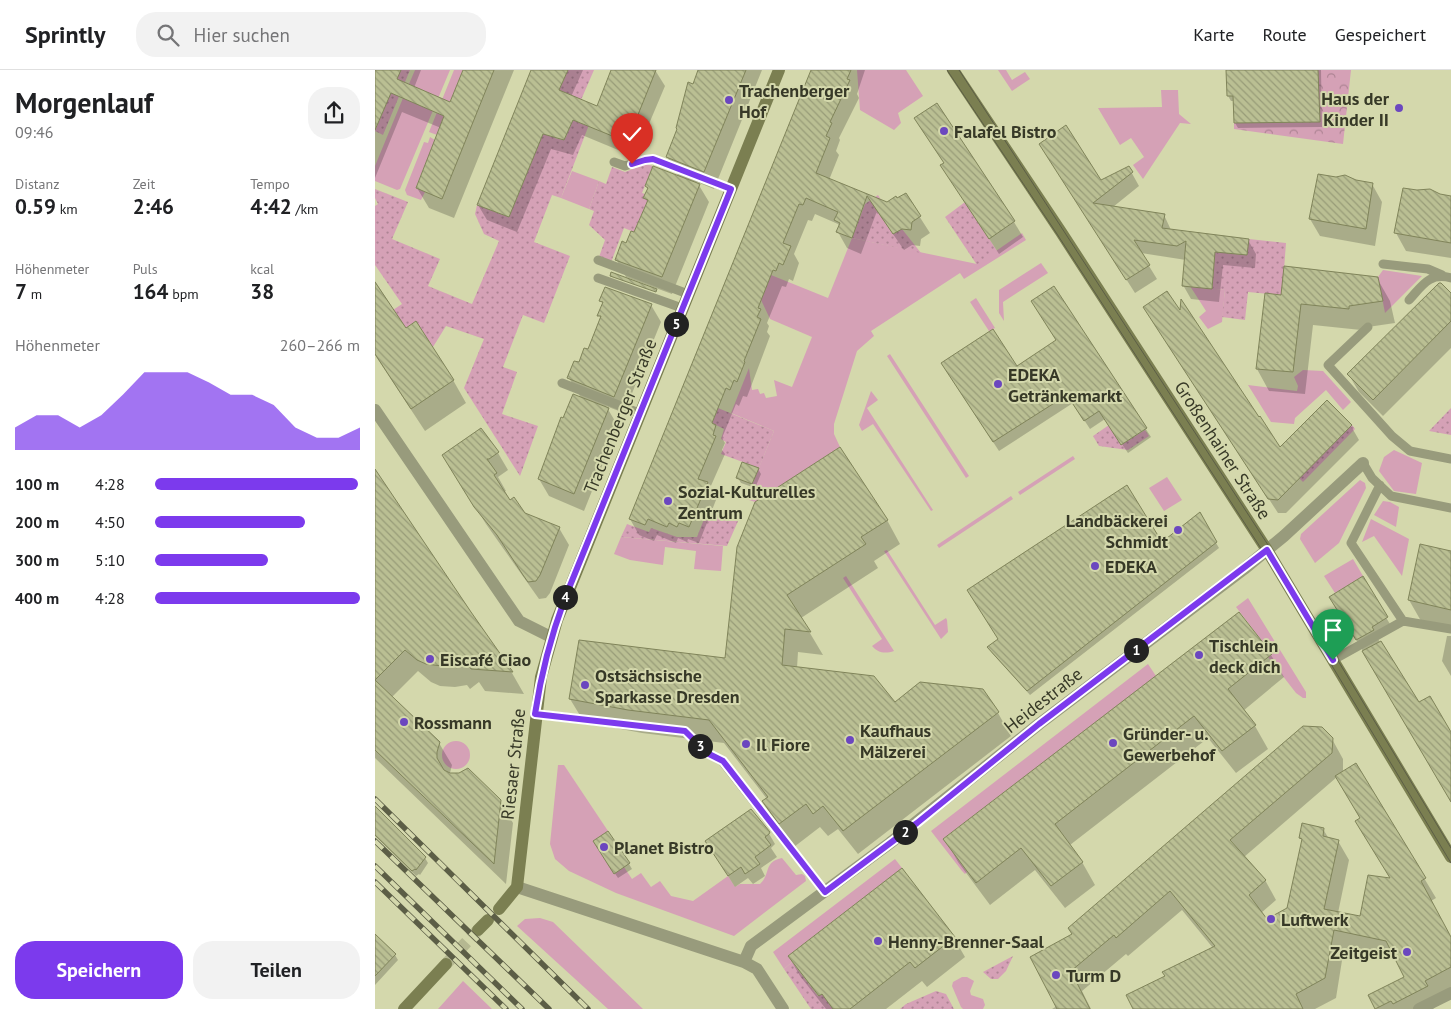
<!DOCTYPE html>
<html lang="de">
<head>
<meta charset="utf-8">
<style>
  body { margin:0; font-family:"PT Sans",sans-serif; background:#f2f2f2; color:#202124; height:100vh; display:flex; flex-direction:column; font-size:19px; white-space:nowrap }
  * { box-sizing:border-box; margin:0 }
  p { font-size:16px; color:#757577 }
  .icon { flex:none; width:28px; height:28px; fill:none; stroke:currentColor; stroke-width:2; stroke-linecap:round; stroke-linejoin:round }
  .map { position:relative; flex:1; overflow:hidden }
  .drawer { display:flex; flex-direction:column; background:#fff; width:375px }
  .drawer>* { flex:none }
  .pin { position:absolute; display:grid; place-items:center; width:42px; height:42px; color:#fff; margin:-51px -21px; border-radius:50% 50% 50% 0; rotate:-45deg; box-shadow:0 0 5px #0007 }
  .pin .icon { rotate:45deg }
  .km { position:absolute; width:25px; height:25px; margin:-12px; border-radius:50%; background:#222; color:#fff; font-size:14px; line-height:25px; text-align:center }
  .round { display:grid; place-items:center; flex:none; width:52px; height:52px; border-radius:20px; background:#f2f2f2 }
  .head { display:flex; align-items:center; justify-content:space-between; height:85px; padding:0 15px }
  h1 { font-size:28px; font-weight:700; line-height:38px }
  .stats { display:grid; grid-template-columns:repeat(3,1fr); gap:8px; height:85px; padding:5px 15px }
  .stats div { display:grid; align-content:center }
  .stats b { font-size:21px; font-weight:700 }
  .stats small { font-size:14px; font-weight:400 }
  .stats p { font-size:14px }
  .chart { height:140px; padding:10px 15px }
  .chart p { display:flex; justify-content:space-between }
  .chart svg { width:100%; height:90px; margin-top:5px; fill:#7c3aed; opacity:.7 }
  .button { display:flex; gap:10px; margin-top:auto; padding:10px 15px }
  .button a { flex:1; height:58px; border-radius:20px; background:#7c3aed; color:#fff; font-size:20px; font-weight:700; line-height:58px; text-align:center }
  .button a+a { background:#f2f2f2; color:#202124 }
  ul { padding:0 15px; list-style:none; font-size:16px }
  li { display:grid; grid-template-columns:80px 60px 1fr; align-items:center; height:38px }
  li i { height:12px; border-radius:6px; background:#7c3aed }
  header { display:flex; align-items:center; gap:30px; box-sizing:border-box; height:70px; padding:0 25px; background:#fff; border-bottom:1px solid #e0e0e0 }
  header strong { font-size:24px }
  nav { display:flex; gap:28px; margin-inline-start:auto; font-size:18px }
  .search { width:350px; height:45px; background:#f2f2f2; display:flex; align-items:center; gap:12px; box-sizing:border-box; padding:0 18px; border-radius:20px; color:#757577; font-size:19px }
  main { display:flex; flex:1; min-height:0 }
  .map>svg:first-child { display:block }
  .green { fill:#d5a1b6 }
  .forest { fill:url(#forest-crowns) }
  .garden { fill:url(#garden-dots) }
  .shadow { fill:#0003; fill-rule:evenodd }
  .building { fill:url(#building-back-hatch); stroke:#80845a }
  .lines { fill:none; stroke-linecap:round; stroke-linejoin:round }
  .secondary-tunnel { stroke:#b5b891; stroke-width:12; stroke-dasharray:12 6; stroke-linecap:butt }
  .lane { stroke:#989b7c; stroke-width:9 }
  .street { stroke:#989b7c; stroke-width:12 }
  .secondary { stroke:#7b7f51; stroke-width:12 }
  .tram { stroke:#5c5e46; stroke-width:1 }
  .rail-casing { stroke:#5c5e46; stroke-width:5.5 }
  .rail { stroke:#d4d8ac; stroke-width:4; stroke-dasharray:11; stroke-linecap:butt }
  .route-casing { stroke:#fff; stroke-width:10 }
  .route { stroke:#7c3aed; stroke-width:6 }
  .poi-dot { fill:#6b47bf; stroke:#d4d8ac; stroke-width:2 }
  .labels { text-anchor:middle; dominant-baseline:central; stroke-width:4; stroke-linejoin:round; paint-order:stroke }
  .poi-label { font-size:18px; font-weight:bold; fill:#373927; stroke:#d4d8ac; text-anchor:start }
  .street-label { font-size:18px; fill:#373927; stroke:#d4d8ac }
</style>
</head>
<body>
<header>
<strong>Sprintly</strong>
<div class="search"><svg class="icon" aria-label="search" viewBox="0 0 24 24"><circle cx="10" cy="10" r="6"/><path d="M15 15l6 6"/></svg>Hier suchen</div>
<nav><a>Karte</a><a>Route</a><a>Gespeichert</a></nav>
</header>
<main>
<section class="drawer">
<div class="head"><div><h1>Morgenlauf</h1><p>09:46</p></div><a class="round"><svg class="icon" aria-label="share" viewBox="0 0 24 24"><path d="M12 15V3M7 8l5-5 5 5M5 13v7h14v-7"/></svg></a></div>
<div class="stats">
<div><p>Distanz</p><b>0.59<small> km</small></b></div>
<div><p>Zeit</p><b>2:46</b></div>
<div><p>Tempo</p><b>4:42<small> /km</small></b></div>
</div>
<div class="stats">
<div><p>Höhenmeter</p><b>7<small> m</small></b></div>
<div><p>Puls</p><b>164<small> bpm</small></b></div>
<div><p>kcal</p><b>38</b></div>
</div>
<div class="chart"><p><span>Höhenmeter</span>260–266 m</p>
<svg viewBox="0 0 160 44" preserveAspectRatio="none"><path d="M0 44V33L10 27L20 27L30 33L40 27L50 17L60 6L70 6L80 6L90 11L100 17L110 17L120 22L130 33L140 38L150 38L160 33V44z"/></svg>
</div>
<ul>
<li><b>100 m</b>4:28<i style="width:99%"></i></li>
<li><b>200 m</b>4:50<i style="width:73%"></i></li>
<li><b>300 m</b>5:10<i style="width:55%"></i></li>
<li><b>400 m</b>4:28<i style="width:100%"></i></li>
</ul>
<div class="button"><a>Speichern</a><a>Teilen</a></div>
</section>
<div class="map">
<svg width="1076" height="939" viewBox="0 0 1076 939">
  <defs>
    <pattern id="forest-crowns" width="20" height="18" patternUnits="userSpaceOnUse" patternTransform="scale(1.25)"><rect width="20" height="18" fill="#d5a1b6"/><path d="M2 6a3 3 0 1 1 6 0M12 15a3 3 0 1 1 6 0" fill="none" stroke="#ae8494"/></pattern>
    <pattern id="garden-dots" width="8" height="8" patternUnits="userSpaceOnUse" patternTransform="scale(1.25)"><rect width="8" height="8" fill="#d5a1b6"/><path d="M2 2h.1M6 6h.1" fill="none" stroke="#ae8494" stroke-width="1.8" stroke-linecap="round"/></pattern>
    <pattern id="building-back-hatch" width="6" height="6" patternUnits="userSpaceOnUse" patternTransform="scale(1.25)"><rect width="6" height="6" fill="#babf93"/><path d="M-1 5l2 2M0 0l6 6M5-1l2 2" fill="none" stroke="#989c78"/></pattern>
  </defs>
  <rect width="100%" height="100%" fill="#d4d8ac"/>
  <!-- green -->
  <path class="green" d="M40 0H75L25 119 22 120 0 111V96L28 28 35 31 52 23 34 14Z
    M79 0H88L62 65 54 62Z
    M482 0H531L548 26 523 43 526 53 519 60 485 40Z
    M623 0H631L637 10 650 2 655 9 637 21Z
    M786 20H803L804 44 816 54 805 53 768 109 758 95 769 87 756 68 745 75 723 38 787 37Z
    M55 67 60 70 41 118 50 122 46 130 32 125 30 120 49 72 53 73Z
    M197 101 224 111 214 139 186 128Z
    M647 163 651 170 589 209 585 203 496 261 499 266 482 281 459 354V364L465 377 380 432 371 429 399 361 356 343 374 298 377 320 383 319 385 324 389 323 391 328 402 326 399 310 417 317 437 267 395 249 386 230 396 205 453 228 477 168 602 194Z
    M666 193 673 203 628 232 629 251 624 243V220Z
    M1008 200 1047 206 1010 243 1003 207Z
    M815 216 850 220 847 252 833 259 824 247 831 241Z
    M601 228 620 258 614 261 595 232Z
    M515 284 594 406 591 408 512 286Z
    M928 300 948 301 976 332 968 340 951 320 920 348 919 354 896 352 873 315 922 321 923 316 919 307Z
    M496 321 503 330 492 338 558 440 556 441 498 354 487 361 484 355Z
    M1019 380 1047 393 1041 424 1019 421 1004 401 1009 387Z
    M698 386 700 389 645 425 643 422Z
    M792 407 807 430 789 441 774 418Z
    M985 410 990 413 991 418 964 473 940 493 925 469 926 464Z
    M636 426 638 429 564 478 562 475Z
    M1008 431 1015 432 1024 437 1021 457 999 445Z
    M996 449 1034 469 1027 506 999 466 987 472Z
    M246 467 348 476 346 501 319 499 321 481 290 477 288 495 255 490 239 484Z
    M512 480 560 555 571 548 572 550 573 562 566 569 509 481Z
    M978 489 988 506 960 523 949 506Z
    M471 506 519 581C510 584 503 583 497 576L507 569 468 508Z
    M873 528 931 622V628H928L921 623 893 587 897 584 861 537Z
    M773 594 781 606 568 769 592 802 590 804 587 801 556 761Z
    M67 685a14 14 0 1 1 28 0a14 14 0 1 1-28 0Z
    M183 695H189L233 761 218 771 239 803 249 797 257 809 266 803 276 817 285 811 296 826 318 831 353 806 360 817 365 814H385C396 804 388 792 407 788L421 805 427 804 430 806 431 811 359 866 241 823 194 801 180 789 175 774Z
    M520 789 527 798 413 886 417 892 409 899 398 882Z
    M165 848 178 852 268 939H233L142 856 150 849Z
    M587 907H592L599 911 595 921 596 925 608 929 610 935 608 939H588L586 937 577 916 578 912Z
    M88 911 117 939H63Z"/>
  <!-- forest -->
  <path class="forest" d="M943 0H976L968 74 859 59V53L945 52Z"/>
  <!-- garden -->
  <path class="garden" d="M26 0H35L8 65 0 61 9 39 0 35V3Z
    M193 0H219L206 30 184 20Z
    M205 32 220 39 186 128 177 125 159 172 195 186 169 253 148 245 128 297 142 302 127 344 163 356 145 406 89 318 109 269 71 256 58 277 41 251 0 279V252L27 234 0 195V136L3 134 0 128V119L33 132 17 169 65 189 53 216 97 234 124 171 109 164 100 144 102 135 134 147 170 59 178 63 180 68 187 70 191 67Z
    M271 94 278 96 267 123 270 124 269 128 273 130 259 162 249 158 235 195 223 190 230 170 214 155 219 141 214 139 224 111 231 114 237 97 250 102Z
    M503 125 510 136 503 142 518 164 527 159 546 183 477 168 490 134Z
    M590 132 622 181 602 195 570 147Z
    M874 169 911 173 908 213 918 226 873 222 870 250 847 247 850 220 837 219 840 182 857 180V184L872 185Z
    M343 338 399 361 384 398 346 384 351 372 346 369 349 359 337 353Z
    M1076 338V365L1054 361Z
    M734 355 746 375 770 360 774 366 753 380 724 376 718 366Z
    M977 355 980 359 928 412 924 408Z
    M339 439 364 449 352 476 246 467 252 454 274 462 276 458 302 467H322L331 444Z
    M638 886 631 901 623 909H616L608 902Z
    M417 892 443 926 447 924 458 939H436L409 899Z
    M561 921 571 924 579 939H525L531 934Z"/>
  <!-- shadow -->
  <path class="shadow" d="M0 0H46L39 18 76 33 89 0H139L79 148 54 138 42 118 66 58 27 42 0 108Z
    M158 0H208L196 27 222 38 238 0H280L290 16 260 87 207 65 198 85 176 79 142 162 112 150 103 135Z
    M324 0H387L339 119 322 112 334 132 297 224 251 207 241 189 260 164 273 133 270 128 273 120 271 116 304 107 292 87Z
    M437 0H490L482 24 484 28 464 68 465 70 461 81 464 85 454 110 512 133 522 130 530 124 555 163 546 169 545 176 537 175 529 180 502 141 486 184 472 178 463 162 465 157 463 154 440 144 437 151 433 150 419 184 424 193 418 211 414 209 411 217 407 216 392 253 394 256 392 262 395 266 372 327 368 326 364 336 361 334 347 368 350 373 347 380 350 384 335 418 341 430 324 473 313 469 312 472 303 468 301 473 282 465 279 471 264 465 255 449Z
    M853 0H946L947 57 863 58 860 53 859 31H856L853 26Z
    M674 88 725 111 754 98 764 116 738 137 789 145 796 160 873 170 881 184 880 198 848 195 844 232 816 229 808 215 811 190 766 183 782 209 760 223Z
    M567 96 639 152 648 167 624 184Z
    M981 111 997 114 1007 132 1000 176 945 166 935 149Z
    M1076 127V188L1031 181 1021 163Z
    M1002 208 1015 231 1020 253 986 258V260L938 255 930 324 894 321 882 299 908 226Z
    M0 211 31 259 78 310 91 333 50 361 0 285Z
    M679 218 776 367 753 383 730 349 715 359 698 333 624 381 572 302 641 297 682 270Z
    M1076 225V278L1008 346 984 322 974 305Z
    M226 231 276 235 286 252 249 343 231 336 243 356 209 441 174 426 164 409 189 350 206 328 194 308 214 281 226 249 224 245 228 235Z
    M806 244 905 379 952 332 976 356 984 370 911 443H903L778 251Z
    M106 360 123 383 133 400 123 407 131 421 129 422 135 431 149 444 184 458 194 475 175 523 171 528 164 529 111 454 79 403Z
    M383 399 386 404 380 418 366 413 363 408Z
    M0 401 95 543 137 603 149 624 110 621 104 612 95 619 92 615 80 617 65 616 56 612 43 601 17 627 64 673 77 695 75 703 125 731 138 753 131 814 0 688Z
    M824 444 844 478 655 625 617 583 614 578 786 474Z
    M512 450 525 474 499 491 503 498 426 548 448 585 423 582 422 598 520 633 623 643 636 666 483 784 463 759 453 766 445 757 419 777 402 755 388 732 392 729 349 673 267 663 209 652 195 629 351 589 363 477Z
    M1076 482V558L1046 551 1034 530Z
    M987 508 1018 559 1003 569 1043 634 1076 665V730L956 527Z
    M1072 566H1076V606L1067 591Z
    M896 585 909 607 868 641 880 656 893 679 861 703 833 668 695 775 707 792 720 815 690 838 660 800 615 835 583 792 570 769Z
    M957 669 968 689V703L981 695 1061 828 1056 831 1076 868V922L1058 939H1002L995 926 1031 908 1022 890 969 878 961 928 940 939H759L791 906 838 878 807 840 753 886 751 884 707 921 716 939H677L682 936 698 865ZM962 707 987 748 1016 810 986 847 963 843 974 790 963 771 954 769 948 759 926 768 928 771 913 839 892 850 886 843 901 830 890 810 869 787Z
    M0 738 50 788 53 793 45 805 44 804 41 806 0 766Z
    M393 762 400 774 396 778 402 787 386 798 390 806 378 814 373 808 360 817 338 782Z
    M222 777 254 794 257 799 243 808Z
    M527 799 579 868 590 887 552 917 547 911 511 939H451L425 906 414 887Z
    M0 866 20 885 23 890 0 915Z"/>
  <!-- building -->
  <path class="building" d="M0 0H26L22 9 75 32 88 0H119L67 129 41 118 69 46 16 23 0 60Z
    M156 0H193L184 20 222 36 236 0H281L252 72 198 50 189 70 168 64 134 147 102 135Z
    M323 0H371L329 102 291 87 302 59 301 58 313 12 318 14Z
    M436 0H476L472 9 475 10 455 52 457 53 451 66 455 68 441 103 512 132 521 126 522 128 531 123 546 146 537 152 536 160 527 159 518 164 492 126 477 168 461 162 465 153 459 150 463 142 431 128 428 135 424 134 408 173 416 176 408 195 404 193 401 201 398 200 383 238 386 239 382 247 386 249 369 291 370 292 362 312 359 310 355 320 351 318 337 353 341 355 338 365 341 366 323 409 333 412 314 457 304 453 302 457 294 453 292 457 273 449 270 455 254 449Z
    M851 0H943L945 52 859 53 858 26H852Z
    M562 33 640 151 614 169 565 95 569 93 539 48Z
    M691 55 726 110 754 96 758 102 718 133 790 144 787 158 874 169 872 185 840 182 837 219 807 216 811 171 802 176 759 170 775 195 751 210 664 74Z
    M278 96 325 114 287 207 240 190 247 171 251 173 256 161 259 162 273 130 268 128 273 118 270 116Z
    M943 104 961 107 970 105 981 110 998 113 991 159 934 149Z
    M1028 118 1042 120 1055 119 1065 124 1076 126V173L1019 163Z
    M909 196 1003 207 1008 231 974 236V239L926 234 918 302 881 299 890 223 906 225Z
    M236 202 282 219 281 222 235 206Z
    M0 212 31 258 41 251 79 310 36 339 0 284Z
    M1064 213H1066L1076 223V251L998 330 972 304Z
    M679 216 772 358 746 375 724 341 709 351 692 325 618 372 566 293 618 259 642 296 681 270 656 231Z
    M230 217 277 234 239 327 192 308 199 291 204 292 209 278 213 279 226 246H222L228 232 224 231Z
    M792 221 805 240 806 229 884 347 885 346 905 377 952 330 977 355 903 430 893 429 768 237Z
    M198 324 234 338 199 424 163 409 186 347 188 348Z
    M106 358 124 382 114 389H112L122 403 119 405 135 430 139 427 150 443 185 457 165 505 161 511 153 512 148 505 122 465 99 437 67 385Z
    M465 377 513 450 486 467 491 474 412 525 436 562 410 559 407 595 499 606 520 632 545 612 608 619 624 642 468 761 448 736 438 744 431 734 404 754 387 731 393 727 334 650 253 640 194 629 204 570 350 588 362 477 380 432Z
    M367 392 384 398 377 414 361 408Z
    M0 399 96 542 138 602 96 599 91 591 81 598 78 593 67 596 51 594 42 590 30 580 0 610 65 672 62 682V688L69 700 75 703H84L93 698 126 730 119 794 0 680Z
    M752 415 787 472 825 442 842 472 652 621 612 577 623 569 592 520Z
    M1045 474 1076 481V540L1033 530Z
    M988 506 1013 547 997 557 999 560 981 570 954 527Z
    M864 542 897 584 853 619 881 655 847 681 819 646 680 754 708 792 676 816 646 778 601 813 568 769Z
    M1006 571 1044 632 1055 626 1076 662V732L987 581Z
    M928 656 947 657 958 668 957 683 855 770 891 810 874 825 892 849 912 838 927 769 924 768 927 753 949 758 948 766 964 770 949 839 985 846 993 805 1015 808 980 751 985 748 960 706 981 693 1051 808 1046 811 1076 867V897L1050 911 1053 916 1018 934 1016 931 1000 939 993 925 1029 907 1011 871 959 860 950 908 921 924 928 939H758L751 925 790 906 787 902 840 876 795 821 741 868 739 865 696 901 715 939H682L655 887 697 864 693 858Z
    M0 736 51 787 41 800 40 799 37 801 0 765Z
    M376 739 395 762 394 764 390 767 396 775 380 787 385 794 370 804 366 797 353 806 330 771Z
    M233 761 255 793 239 804 218 771Z
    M527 798 580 867 540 898 535 892 475 939H458L447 924 444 926 413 886Z
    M0 864 21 884 0 906Z"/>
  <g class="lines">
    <!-- secondary-tunnel -->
    <path class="secondary-tunnel" d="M71 894 103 860"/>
    <!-- lane -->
    <path class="lane" d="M239 92 250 96 270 90 278 89 355 119
      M223 190 313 224
      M1008 194 1053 199 1067 205
      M223 208 307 238
      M1034 230C1047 216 1054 202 1076 208
      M993 257 953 295 1017 366 1035 381 1076 389
      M187 313 264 343
      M988 393 997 408 1016 426 1076 438
      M1005 415 976 473 1028 551 1076 559
      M958 590 1028 551
      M160 644 310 661 332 683 347 691 450 822"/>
    <!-- street -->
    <path class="street" d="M0 340 144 551 176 567
      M142 817 369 892 382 899 408 939
      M369 892 376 876 515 773 664 654 869 499 909 466 988 393
      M1044 939 1076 923"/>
    <!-- secondary -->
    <path class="secondary" d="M578 0 686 162 892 480 1076 787
      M124 839 142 817 166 607 182 550 404 0
      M103 860 113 850
      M29 939 71 894"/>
    <!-- tram -->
    <path class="tram" d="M572 0 682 164 889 483 1076 793
      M584 0 895 478 1076 778"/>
    <!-- rail casing -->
    <g class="rail-casing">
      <path id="rail" d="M0 729 213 939
        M0 771 174 939
        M0 796 147 939
        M0 812 131 939"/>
    </g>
    <!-- rail -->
    <use href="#rail" class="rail"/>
  </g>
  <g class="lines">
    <!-- route casing -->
    <g class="route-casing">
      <path id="route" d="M257 94 270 90 278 89 356 119 190 528C176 566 166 604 160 644L310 661 332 683 348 691 450 822 542 753 664 654 892 480 958 590"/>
    </g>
    <!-- route -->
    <use href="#route" class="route"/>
  </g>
  <!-- markers -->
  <g class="poi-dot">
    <circle cx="354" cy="30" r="5"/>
    <circle cx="1024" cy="38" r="5"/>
    <circle cx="569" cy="61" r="5"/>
    <circle cx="623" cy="314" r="5"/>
    <circle cx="293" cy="431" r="5"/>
    <circle cx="803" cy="460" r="5"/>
    <circle cx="720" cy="496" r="5"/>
    <circle cx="824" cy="585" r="5"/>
    <circle cx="55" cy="589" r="5"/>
    <circle cx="210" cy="615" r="5"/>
    <circle cx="29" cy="652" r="5"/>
    <circle cx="475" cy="670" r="5"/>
    <circle cx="738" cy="673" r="5"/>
    <circle cx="371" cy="674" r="5"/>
    <circle cx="229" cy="777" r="5"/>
    <circle cx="896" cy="849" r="5"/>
    <circle cx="503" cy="871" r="5"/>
    <circle cx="1032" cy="882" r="5"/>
    <circle cx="681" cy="905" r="5"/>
  </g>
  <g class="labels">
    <!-- poi labels -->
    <g class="poi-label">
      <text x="364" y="20">Trachenberger<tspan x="364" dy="21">Hof</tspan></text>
      <text x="1014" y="28" text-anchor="end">Haus der<tspan x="1014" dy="21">Kinder II</tspan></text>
      <text x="579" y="61">Falafel Bistro</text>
      <text x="633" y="304">EDEKA<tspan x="633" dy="21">Getränkemarkt</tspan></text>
      <text x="303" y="421">Sozial-Kulturelles<tspan x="303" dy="21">Zentrum</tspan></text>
      <text x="793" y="450" text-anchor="end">Landbäckerei<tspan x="793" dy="21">Schmidt</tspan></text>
      <text x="730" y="496">EDEKA</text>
      <text x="834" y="575">Tischlein<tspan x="834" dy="21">deck dich</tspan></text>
      <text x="65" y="589">Eiscafé Ciao</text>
      <text x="220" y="605">Ostsächsische<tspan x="220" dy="21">Sparkasse Dresden</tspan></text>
      <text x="39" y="652">Rossmann</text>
      <text x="485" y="660">Kaufhaus<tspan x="485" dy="21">Mälzerei</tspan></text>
      <text x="748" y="663">Gründer- u.<tspan x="748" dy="21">Gewerbehof</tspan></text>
      <text x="381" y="674">Il Fiore</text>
      <text x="239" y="777">Planet Bistro</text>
      <text x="906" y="849">Luftwerk</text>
      <text x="513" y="871">Henny-Brenner-Saal</text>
      <text x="1022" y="882" text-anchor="end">Zeitgeist</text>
      <text x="691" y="905">Turm D</text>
    </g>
    <!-- street labels -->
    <g class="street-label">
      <text transform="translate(245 346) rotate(-68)">Trachenberger Straße</text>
      <text transform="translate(848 380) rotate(57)">Großenhainer Straße</text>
      <text transform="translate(668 630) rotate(-38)">Heidestraße</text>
      <text transform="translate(138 694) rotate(-84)">Riesaer Straße</text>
    </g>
  </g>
</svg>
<div class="pin" style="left:958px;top:590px;background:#1e9e55"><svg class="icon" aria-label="arrive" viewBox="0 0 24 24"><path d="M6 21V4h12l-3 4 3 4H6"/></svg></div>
<div class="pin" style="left:257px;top:94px;background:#d93025"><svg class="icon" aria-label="check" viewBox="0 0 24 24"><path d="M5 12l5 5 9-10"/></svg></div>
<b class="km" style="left:761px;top:580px">1</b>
<b class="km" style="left:530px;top:762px">2</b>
<b class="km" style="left:325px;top:676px">3</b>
<b class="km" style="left:190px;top:527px">4</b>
<b class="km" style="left:301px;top:254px">5</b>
</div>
</main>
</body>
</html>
